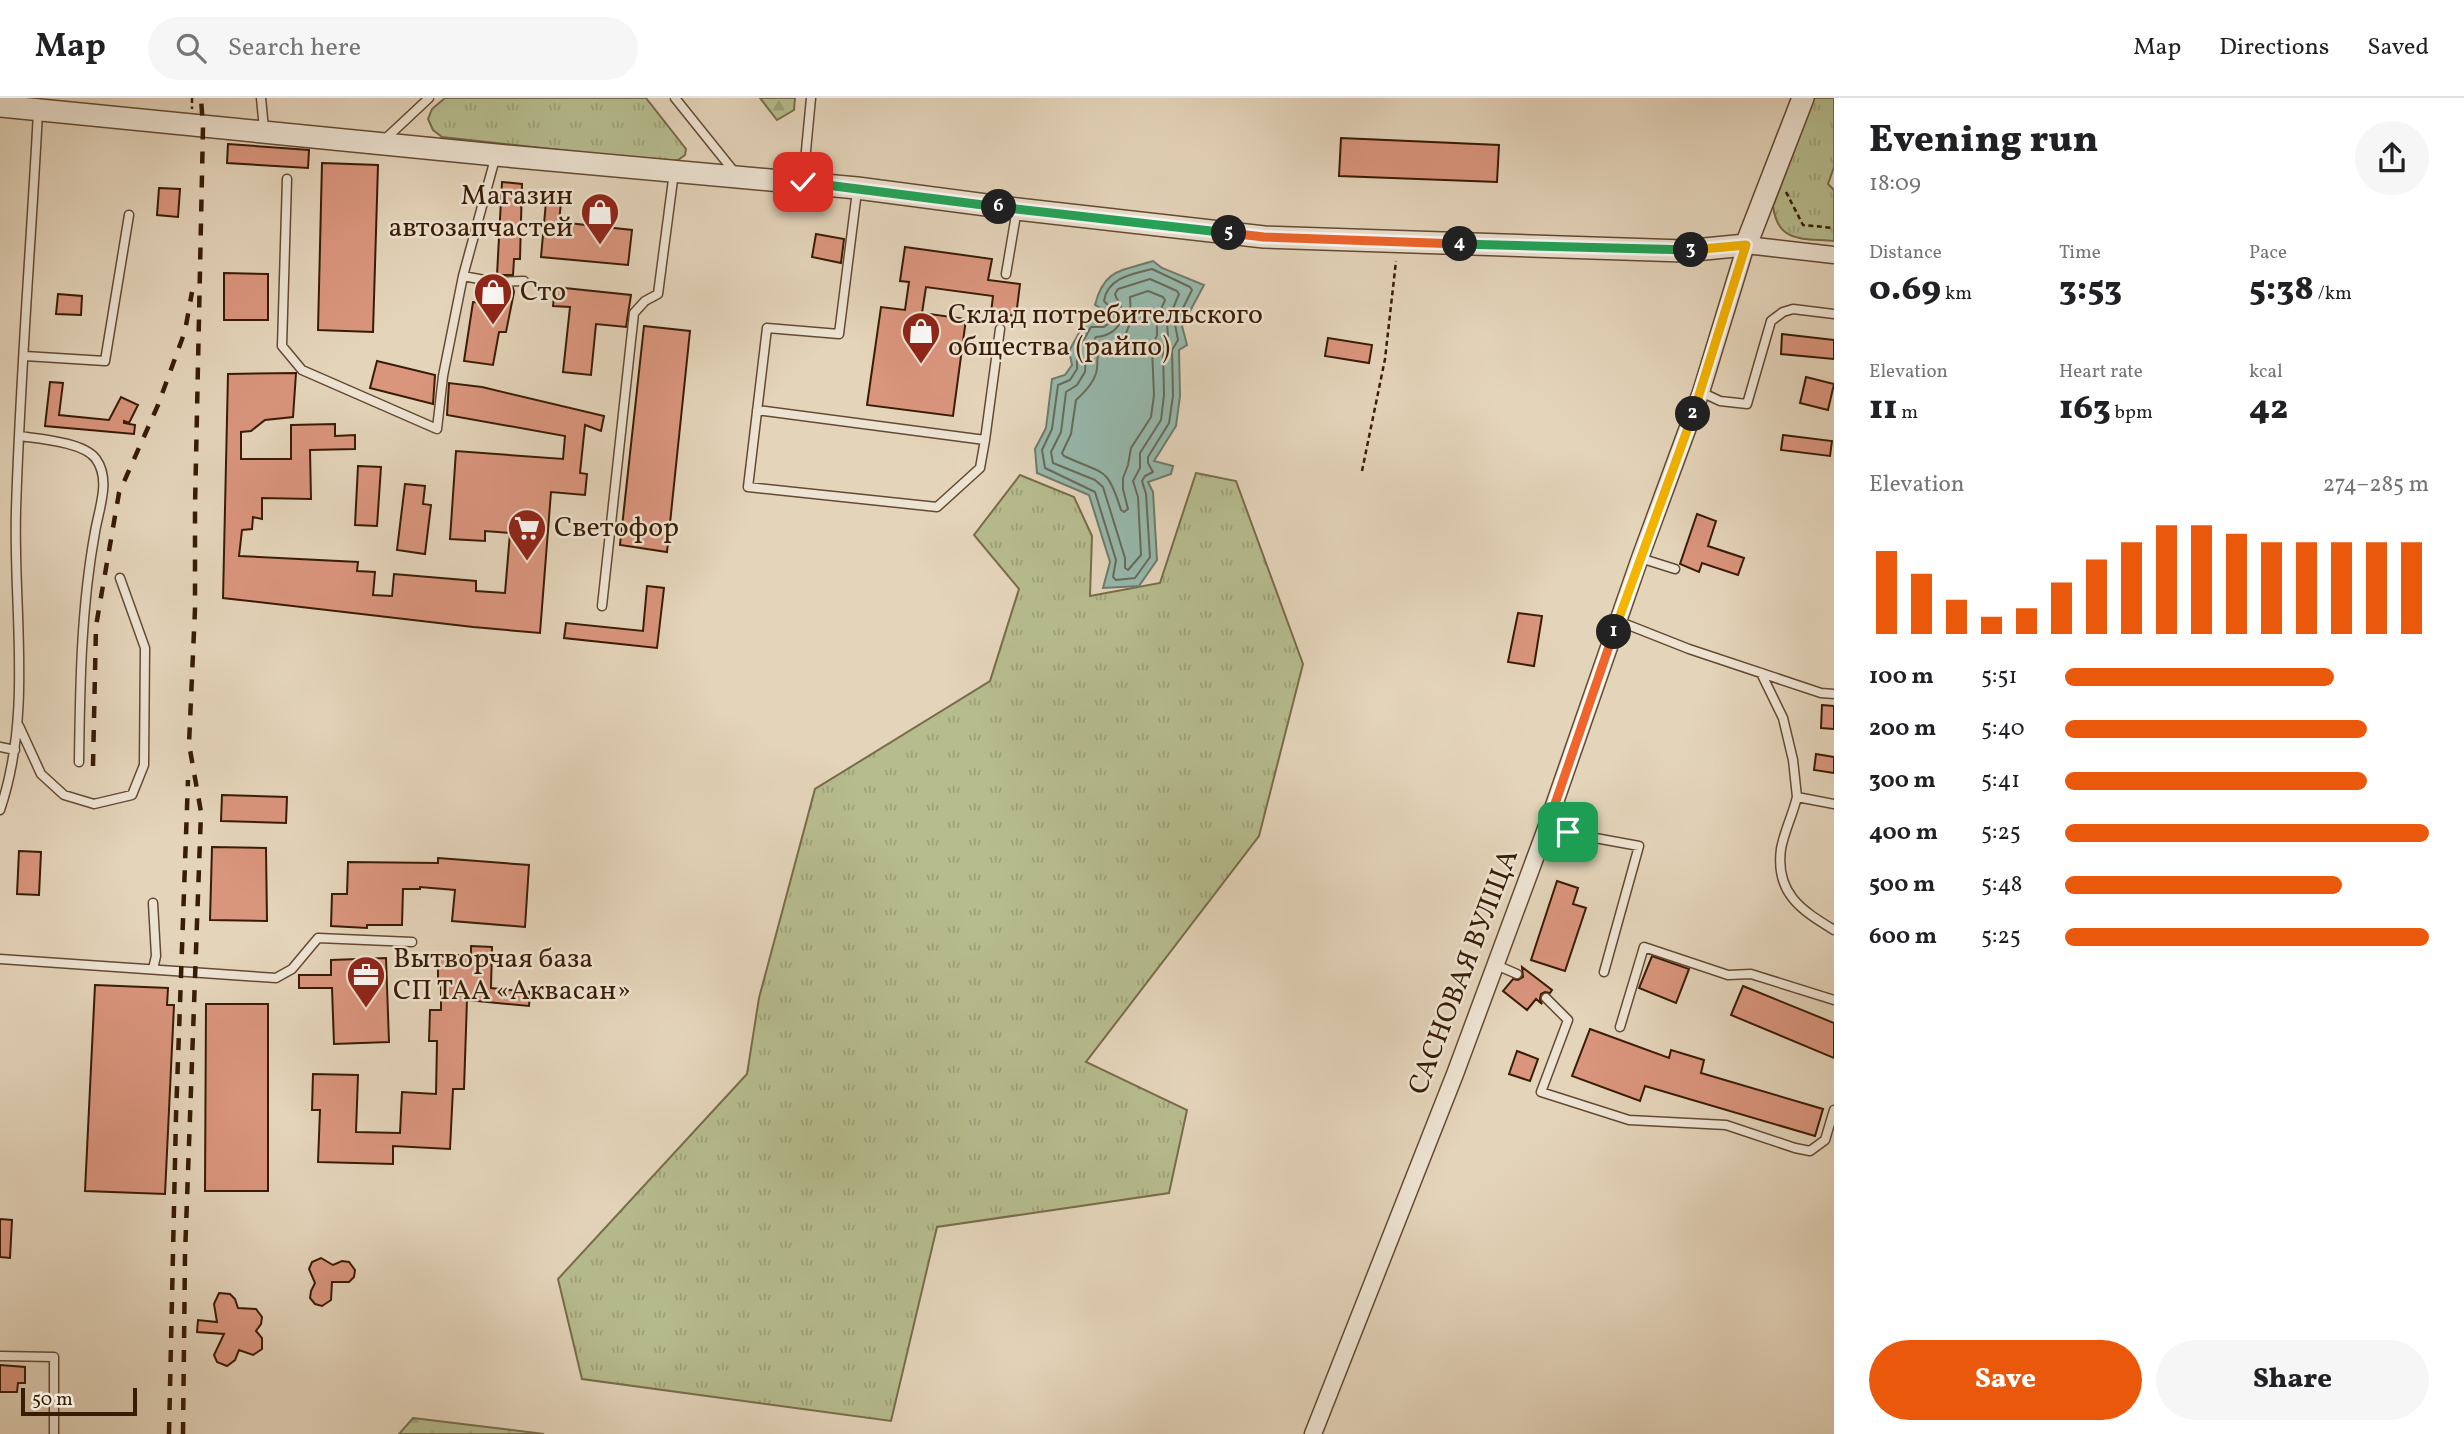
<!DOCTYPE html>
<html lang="en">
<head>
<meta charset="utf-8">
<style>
  body { margin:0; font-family:Vollkorn,serif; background:#f6f6f6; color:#202124; height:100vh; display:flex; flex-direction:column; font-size:26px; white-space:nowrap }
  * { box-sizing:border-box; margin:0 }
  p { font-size:23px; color:#757577 }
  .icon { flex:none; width:38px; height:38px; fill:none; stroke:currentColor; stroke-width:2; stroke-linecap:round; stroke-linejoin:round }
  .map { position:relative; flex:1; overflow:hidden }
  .details { display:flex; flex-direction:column; background:#fff; width:630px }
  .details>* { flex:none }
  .scale { position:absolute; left:21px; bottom:18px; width:116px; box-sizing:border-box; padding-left:7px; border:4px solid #391c04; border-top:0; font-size:19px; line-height:24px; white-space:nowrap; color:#391c04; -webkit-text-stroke:5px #ede3d2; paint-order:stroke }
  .pin { position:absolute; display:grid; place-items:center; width:60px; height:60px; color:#fff; margin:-30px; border-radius:14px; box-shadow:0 4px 10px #0006 }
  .km { position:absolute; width:35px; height:35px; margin:-18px; border-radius:50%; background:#222; color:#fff; font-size:19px; line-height:35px; text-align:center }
  .round { display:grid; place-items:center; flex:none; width:74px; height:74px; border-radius:37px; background:#f6f6f6 }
  .overview { display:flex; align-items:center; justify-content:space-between; height:119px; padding:0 35px }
  h1 { font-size:38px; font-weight:800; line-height:52px }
  .metrics { display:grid; grid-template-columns:repeat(3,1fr); gap:10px; height:119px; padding:7px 35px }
  .metrics div { display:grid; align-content:center }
  .metrics b { font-size:35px; font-weight:800 }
  .metrics small { font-size:19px; font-weight:400 }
  .metrics p { font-size:19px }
  .chart { height:196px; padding:14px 35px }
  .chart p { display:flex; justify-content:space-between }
  .chart svg { width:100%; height:126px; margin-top:7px; stroke:#ea580c; stroke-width:6 }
  .primary-button { display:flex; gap:14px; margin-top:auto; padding:14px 35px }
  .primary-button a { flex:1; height:80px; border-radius:42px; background:#ea580c; color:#fff; font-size:28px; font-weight:800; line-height:80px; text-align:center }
  .primary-button a+a { background:#f6f6f6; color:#202124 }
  ul { padding:0 35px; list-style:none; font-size:23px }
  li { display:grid; grid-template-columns:112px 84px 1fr; align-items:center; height:52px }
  li i { height:18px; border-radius:9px; background:#ea580c }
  header { display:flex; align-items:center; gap:42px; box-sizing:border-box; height:98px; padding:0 35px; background:#fff; border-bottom:2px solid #e0e0e0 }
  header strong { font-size:33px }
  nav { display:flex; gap:38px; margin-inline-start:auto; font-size:24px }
  .search { width:490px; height:63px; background:#f6f6f6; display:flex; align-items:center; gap:18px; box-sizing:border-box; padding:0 24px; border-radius:38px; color:#757577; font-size:26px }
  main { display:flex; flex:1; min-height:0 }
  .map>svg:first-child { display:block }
  .grass { fill:url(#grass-tufts); stroke:#786c49; stroke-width:2 }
  .forest { fill:url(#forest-firs); stroke:#786c49; stroke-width:2 }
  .water { fill:#96b8ac; stroke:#717a69; stroke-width:2 }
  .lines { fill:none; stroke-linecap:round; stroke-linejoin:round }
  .shore { stroke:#686a58; stroke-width:2 }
  .building { fill:#da957d; stroke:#391c04; stroke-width:2 }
  .service-casing { stroke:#644a32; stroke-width:11 }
  .minor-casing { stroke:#644a32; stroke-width:19 }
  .tertiary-casing { stroke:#644a32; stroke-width:24 }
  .path { stroke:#391c04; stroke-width:2.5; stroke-dasharray:5 3.5; stroke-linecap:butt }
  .service { stroke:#ede3d2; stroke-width:8 }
  .minor { stroke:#ede3d2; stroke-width:16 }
  .tertiary { stroke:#ede3d2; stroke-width:21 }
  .rail { stroke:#391c04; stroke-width:4.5; stroke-dasharray:12 12; stroke-linecap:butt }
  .split-1-casing { stroke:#fff; stroke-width:14 }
  .split-2-casing { stroke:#fff; stroke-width:14 }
  .split-3-casing { stroke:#fff; stroke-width:14 }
  .split-4-casing { stroke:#fff; stroke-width:14 }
  .split-5-casing { stroke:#fff; stroke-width:14 }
  .split-6-casing { stroke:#fff; stroke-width:14 }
  .split-7-casing { stroke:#fff; stroke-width:14 }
  .split-1 { stroke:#f0652b; stroke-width:9 }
  .split-2 { stroke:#f5b400; stroke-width:9 }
  .split-3 { stroke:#f5b400; stroke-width:9 }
  .split-4 { stroke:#22a559; stroke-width:9 }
  .split-5 { stroke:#f0652b; stroke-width:9 }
  .split-6 { stroke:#22a559; stroke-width:9 }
  .split-7 { stroke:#22a559; stroke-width:9 }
  .labels { text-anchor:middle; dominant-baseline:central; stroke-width:5; stroke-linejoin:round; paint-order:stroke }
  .poi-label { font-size:28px; fill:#391c04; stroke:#ede3d2; text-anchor:start }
  .street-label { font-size:28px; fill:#391c04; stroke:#ede3d2 }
</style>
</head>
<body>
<header>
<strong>Map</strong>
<div class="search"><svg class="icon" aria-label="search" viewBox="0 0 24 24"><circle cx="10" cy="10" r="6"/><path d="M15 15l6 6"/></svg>Search here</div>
<nav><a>Map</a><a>Directions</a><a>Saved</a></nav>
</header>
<main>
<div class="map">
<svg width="1834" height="1336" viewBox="0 0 1834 1336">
  <defs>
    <pattern id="grass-tufts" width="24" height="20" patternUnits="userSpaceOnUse" patternTransform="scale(1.75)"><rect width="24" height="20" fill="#b6bc8e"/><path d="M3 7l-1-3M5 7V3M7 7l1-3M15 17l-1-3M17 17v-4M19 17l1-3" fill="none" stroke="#9da179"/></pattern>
    <pattern id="forest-firs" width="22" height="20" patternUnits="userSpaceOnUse" patternTransform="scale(1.75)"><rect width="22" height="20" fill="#b6bc8e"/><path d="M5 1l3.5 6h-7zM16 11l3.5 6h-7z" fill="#9da179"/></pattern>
  </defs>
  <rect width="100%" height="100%" fill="#e4d4ba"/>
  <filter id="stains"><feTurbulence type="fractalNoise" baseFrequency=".00286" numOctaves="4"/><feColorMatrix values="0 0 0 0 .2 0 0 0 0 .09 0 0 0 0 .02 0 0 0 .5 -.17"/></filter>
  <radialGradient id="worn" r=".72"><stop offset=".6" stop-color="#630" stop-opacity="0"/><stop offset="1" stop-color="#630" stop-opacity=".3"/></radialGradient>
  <!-- grass -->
  <path class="grass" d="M445 0H646L686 51 685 57 678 62 668 64 442 39 433 32 428 21 432 11Z
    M1814 0H1834V69L1828 86 1834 92V143C1803 140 1778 146 1773 108Z
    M1196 375 1236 383 1303 566 1259 738 1086 964 1187 1012 1169 1095 937 1129 891 1323 582 1281 558 1181 747 976 759 900 815 691 990 583 1019 491 974 437 1020 377 1074 399 1092 438 1090 498 1160 485Z"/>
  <!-- forest -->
  <path class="forest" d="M760 0H795L794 12 777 22Z
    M413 1320 544 1336H399Z"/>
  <!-- water -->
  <path class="water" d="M1153 163 1162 170 1204 187 1182 228 1187 247 1179 252 1180 298 1176 328 1154 363 1173 368 1171 376 1148 384 1153 394 1157 462 1139 488 1103 490 1110 464 1089 397 1037 375 1035 351 1046 330 1052 281 1065 277 1072 267 1069 253 1088 219 1103 223 1106 213 1095 207C1104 171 1121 173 1153 163Z"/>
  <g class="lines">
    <!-- shore -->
    <path class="shore" d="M1152 171 1190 189 1192 192 1175 226 1178 242 1172 252 1173 298 1169 325 1148 359V365L1153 374 1145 378 1142 383 1146 396 1150 459 1135 480 1116 482 1113 479 1116 462 1095 394 1045 370 1042 352 1052 331 1058 287 1070 282 1077 271V254L1091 229H1104L1109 225 1113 212 1104 203C1107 180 1132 176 1152 171Z
      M1150 181 1177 193 1179 196 1167 225 1168 238 1163 251 1164 297 1161 322 1140 355V370L1133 383 1138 399 1141 457 1128 472 1125 470V460L1103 389 1095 382 1053 365 1051 354 1061 334 1066 294 1077 287 1085 274 1086 255 1096 239C1110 238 1124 229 1122 212 1121 206 1116 201 1115 196L1118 191Z
      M1148 193 1163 199 1165 202 1157 220V237L1152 250 1154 297 1151 319 1131 350 1128 367 1123 380V391L1128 411 1124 414 1121 412C1107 367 1104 377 1064 358L1062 355 1071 336 1076 302C1085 294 1096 283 1097 270 1098 264 1096 260 1099 254 1102 248 1107 249 1113 247 1133 238 1131 216 1130 199Z"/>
  </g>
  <!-- building -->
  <path class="building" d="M1341 40 1499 47 1497 84 1339 78Z
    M228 46 309 52 308 70 227 65Z
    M322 65 378 67 373 234 318 232Z
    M502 84 522 86 520 161H514L513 177H497Z
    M159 90 180 91 178 119 157 117Z
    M547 93 562 94 559 124 632 132 628 167 541 159Z
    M816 136 844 141 841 165 812 159Z
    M905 149 992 161 988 182 1020 186 1016 218 991 215 993 198 926 189 922 215 966 221 953 318 867 307 881 209 905 212 909 184 900 183Z
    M224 175 268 176V222H224Z
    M555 189 631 197 626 229 596 226 591 277 563 274 570 209 553 208Z
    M513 190 514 194 506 234H499L493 267 464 263 473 204 490 206 494 191Z
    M58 196 82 198 81 217 56 216Z
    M644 228 690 233 667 454 620 447Z
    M1782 236 1834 242V261L1781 256Z
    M1328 240 1372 247 1369 265 1325 258Z
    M377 263 435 277 433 306 370 290Z
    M296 275 293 319 265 322 251 333 241 334V361H291V327L335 326V338L355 337V351L310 352 311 401 262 400V421L253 419 252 431 242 432 239 458 358 464 357 473 375 474 373 497 392 498 394 476 476 483V493L505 495 510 435 485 433V443L450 441 456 353 563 361 565 338 447 317 449 285 482 289 604 318 601 333 585 327 580 375 587 376 585 397 551 394 540 535 473 529 223 500 228 276Z
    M1806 279 1834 286 1828 312 1800 305Z
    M50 284 63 285 59 317 109 322 121 299 138 307 129 325 124 323V325L135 327 134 336 45 328Z
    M1783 337 1832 343 1830 358 1781 352Z
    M358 368 381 369 377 428 355 427Z
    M405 386 425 388 423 406 431 407 425 456 397 452Z
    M1697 416 1716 423 1708 448 1744 460 1738 477 1702 465 1699 474 1680 466Z
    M647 488 664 490 657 550 564 540 566 525 643 533Z
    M1518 515 1542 518 1534 568 1508 564Z
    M1822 607 1834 608V631L1821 630Z
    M1816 656 1834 659V675L1814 672Z
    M222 697 287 699 286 725 221 723Z
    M212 749 266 750 267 823 210 822Z
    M19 753 41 754 39 797 17 796Z
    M438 760 529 767 525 829 452 823 455 792 420 789V791H403L402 827H367V830L331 828 332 796H347L348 764 438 765Z
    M1557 783 1578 790 1573 806 1586 810 1565 873 1531 862Z
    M471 848 492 849 491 890 530 894 529 908 467 902 464 991H453L450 1051 393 1048V1066L318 1064 320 1012H312L313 976 358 977 356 1034 400 1035 402 994 436 996 437 943H429L430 912H441V881H438V857H471Z
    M1652 858 1689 871 1676 905 1639 890Z
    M386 860 389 944 334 946 332 890H299V877H331V862Z
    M1522 869 1552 892 1550 895 1545 894 1541 896 1540 901 1542 906 1536 901 1527 912 1503 893 1513 881 1518 882 1523 879Z
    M95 887 168 890 167 907H174L165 1096 85 1093Z
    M1743 888 1834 925V960L1731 917Z
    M206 906H268V1093H205Z
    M1590 931 1669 960 1671 952 1704 962 1701 975 1823 1011 1815 1038 1645 988 1640 1003 1572 978Z
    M1517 953 1538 961 1530 983 1509 976Z
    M0 1121 12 1122 10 1160 0 1159Z
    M321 1160 333 1167 342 1163 349 1164 355 1172 354 1179 349 1184H332L331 1202 322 1208 315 1206 310 1200 311 1193 315 1185 309 1171 312 1164Z
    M219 1195 230 1196 235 1201 238 1210 256 1211 262 1219 261 1226 256 1233 262 1240V1251L253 1257 239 1252 235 1262 227 1268 217 1264 214 1257 224 1236 197 1234 198 1222 217 1224 214 1206Z
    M0 1267 25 1269V1285H18L17 1294H0Z"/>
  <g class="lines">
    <!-- service casing -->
    <g class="service-casing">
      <path id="service" d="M261 0 264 31
        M675 0 736 76
        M383 43 429 0
        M496 57 463 178 495 184 524 183
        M287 81 282 248 302 272 437 331 443 278 463 178
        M803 84 811 0
        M1006 176 1017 111
        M25 258 105 263 129 117
        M1701 294 1720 303 1747 306 1771 223 1783 214 1793 211 1834 216
        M757 312 985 342 980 370 937 409 748 389 767 230 839 236 857 93
        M20 338C40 341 84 344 96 361 111 382 99 410 95 434 81 510 80 586 79 664
        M985 342 1000 231
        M1640 460 1675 471
        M602 508 634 215 645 203 658 196 674 74
        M1618 523 1689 551 1821 595 1834 596
        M1761 575 1783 620 1793 662 1797 699 1834 706
        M19 628 41 676 64 697 94 706 132 697 144 667 145 550 120 480
        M0 649 15 652
        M1797 699C1793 716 1784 734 1781 751 1775 795 1801 812 1834 832
        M0 712C33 615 13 512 16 412 20 279 31 147 38 14
        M1546 731 1639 748 1604 874
        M153 805 156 858 153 871
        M0 861 276 880 292 871 318 840 412 844
        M1496 867 1517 876
        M1546 900 1568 922 1541 994 1629 1022 1726 1027 1795 1050 1810 1053 1825 1042 1834 1012
        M1620 929 1644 849 1728 877 1751 876 1834 902
        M0 1258 54 1259V1336"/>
    </g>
    <!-- minor casing -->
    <g class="minor-casing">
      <path id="minor" d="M1313 1336 1455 976 1544 736 1640 460 1701 294 1746 147 1834 157"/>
    </g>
    <!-- tertiary casing -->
    <g class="tertiary-casing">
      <path id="tertiary" d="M0 8 496 57 857 90 1017 111 1264 139 1684 153 1746 147 1803 0"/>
    </g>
    <!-- path -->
    <path class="path" d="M192 0V11
      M1786 94 1803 127 1834 130
      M1362 373 1385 261 1396 163"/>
    <!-- service -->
    <use href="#service" class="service"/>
    <!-- minor -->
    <use href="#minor" class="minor"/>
    <!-- tertiary -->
    <use href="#tertiary" class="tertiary"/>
    <!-- rail -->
    <path class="rail" d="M93 668 96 528 119 395 158 307 185 233 192 194
      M169 1336 176 1018 188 682
      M183 1336 185 1157 201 714 189 646 195 511V409L203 29 201 0"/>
  </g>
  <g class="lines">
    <!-- split-1 casing -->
    <g class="split-1-casing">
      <path id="split-1" d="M1568 734 1546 732 1614 534"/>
    </g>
    <!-- split-2 casing -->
    <g class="split-2-casing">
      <path id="split-2" d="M1614 534 1693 316"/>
    </g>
    <!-- split-3 casing -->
    <g class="split-3-casing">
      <path id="split-3" d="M1691 152 1746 147 1693 316"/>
    </g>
    <!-- split-4 casing -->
    <g class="split-4-casing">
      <path id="split-4" d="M1460 146 1691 152"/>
    </g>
    <!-- split-5 casing -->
    <g class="split-5-casing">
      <path id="split-5" d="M1229 135 1264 139 1460 146"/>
    </g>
    <!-- split-6 casing -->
    <g class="split-6-casing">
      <path id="split-6" d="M999 109 1229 135"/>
    </g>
    <!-- split-7 casing -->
    <g class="split-7-casing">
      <path id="split-7" d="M803 84 999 109"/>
    </g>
    <!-- split-1 -->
    <use href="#split-1" class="split-1"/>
    <!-- split-2 -->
    <use href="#split-2" class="split-2"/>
    <!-- split-3 -->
    <use href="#split-3" class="split-3"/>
    <!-- split-4 -->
    <use href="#split-4" class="split-4"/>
    <!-- split-5 -->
    <use href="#split-5" class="split-5"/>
    <!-- split-6 -->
    <use href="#split-6" class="split-6"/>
    <!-- split-7 -->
    <use href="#split-7" class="split-7"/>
  </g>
  <!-- icons -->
  <defs>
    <g id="shop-pin" transform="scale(2.0125)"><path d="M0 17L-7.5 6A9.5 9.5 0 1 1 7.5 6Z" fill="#8f2418" stroke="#ede3d2"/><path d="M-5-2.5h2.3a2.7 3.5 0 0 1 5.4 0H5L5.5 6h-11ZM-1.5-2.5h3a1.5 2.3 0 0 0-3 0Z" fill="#fff"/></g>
    <g id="supermarket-pin" transform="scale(2.0125)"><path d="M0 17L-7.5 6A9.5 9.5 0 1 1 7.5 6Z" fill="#8f2418" stroke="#ede3d2"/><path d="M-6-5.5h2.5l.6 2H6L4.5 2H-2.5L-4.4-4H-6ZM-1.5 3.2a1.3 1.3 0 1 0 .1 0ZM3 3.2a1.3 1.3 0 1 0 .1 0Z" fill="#fff"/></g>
    <g id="office-pin" transform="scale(2.0125)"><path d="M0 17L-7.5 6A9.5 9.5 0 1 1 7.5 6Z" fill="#8f2418" stroke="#ede3d2"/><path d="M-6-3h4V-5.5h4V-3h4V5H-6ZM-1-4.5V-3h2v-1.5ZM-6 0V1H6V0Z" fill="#fff"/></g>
  </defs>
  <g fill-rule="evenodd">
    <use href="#shop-pin" x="600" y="114"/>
    <use href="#shop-pin" x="493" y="194"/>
    <use href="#shop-pin" x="921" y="233"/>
    <use href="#supermarket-pin" x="527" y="430"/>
    <use href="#office-pin" x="366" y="877"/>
  </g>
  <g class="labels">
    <!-- poi labels -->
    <g class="poi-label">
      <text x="573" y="98" text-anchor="end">Магазин<tspan x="573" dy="32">автозапчастей</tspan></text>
      <text x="520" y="194">Сто</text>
      <text x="948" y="217">Склад потребительского<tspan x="948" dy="32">общества (райпо)</tspan></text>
      <text x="554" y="430">Светофор</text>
      <text x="393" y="861">Вытворчая база<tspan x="393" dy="32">СП ТАА «Аквасан»</tspan></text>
    </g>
    <!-- street labels -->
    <g class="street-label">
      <text transform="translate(1464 874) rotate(-69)">САСНОВАЯ ВУЛІЦА</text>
    </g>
  </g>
  <rect width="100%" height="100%" filter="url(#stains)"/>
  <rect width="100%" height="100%" fill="url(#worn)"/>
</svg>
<div class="scale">50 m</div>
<div class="pin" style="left:1568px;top:734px;background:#1e9e55"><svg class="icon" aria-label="arrive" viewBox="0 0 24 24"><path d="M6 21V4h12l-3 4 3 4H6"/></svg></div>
<div class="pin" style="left:803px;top:84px;background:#d93025"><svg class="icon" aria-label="check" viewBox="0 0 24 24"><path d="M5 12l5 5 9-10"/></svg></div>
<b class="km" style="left:1614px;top:534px">1</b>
<b class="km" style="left:1693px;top:316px">2</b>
<b class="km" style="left:1691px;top:152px">3</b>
<b class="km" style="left:1460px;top:146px">4</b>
<b class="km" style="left:1229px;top:135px">5</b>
<b class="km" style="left:999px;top:109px">6</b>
</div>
<section class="details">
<div class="overview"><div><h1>Evening run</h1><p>18:09</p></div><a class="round"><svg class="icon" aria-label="share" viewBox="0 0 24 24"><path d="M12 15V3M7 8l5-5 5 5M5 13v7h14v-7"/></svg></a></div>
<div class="metrics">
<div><p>Distance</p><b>0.69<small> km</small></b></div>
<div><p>Time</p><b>3:53</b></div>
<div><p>Pace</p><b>5:38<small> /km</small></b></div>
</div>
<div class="metrics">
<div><p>Elevation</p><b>11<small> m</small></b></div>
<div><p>Heart rate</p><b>163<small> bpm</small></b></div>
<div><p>kcal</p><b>42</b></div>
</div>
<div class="chart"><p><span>Elevation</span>274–285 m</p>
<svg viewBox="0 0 160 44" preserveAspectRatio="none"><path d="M5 44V15M15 44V23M25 44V32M35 44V38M45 44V35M55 44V26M65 44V18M75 44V12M85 44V6M95 44V6M105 44V9M115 44V12M125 44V12M135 44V12M145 44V12M155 44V12"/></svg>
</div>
<ul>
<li><b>100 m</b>5:51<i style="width:74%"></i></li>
<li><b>200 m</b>5:40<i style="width:83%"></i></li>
<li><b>300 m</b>5:41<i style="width:83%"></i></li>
<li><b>400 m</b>5:25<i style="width:100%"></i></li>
<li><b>500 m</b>5:48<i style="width:76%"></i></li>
<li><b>600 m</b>5:25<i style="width:100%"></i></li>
</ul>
<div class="primary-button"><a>Save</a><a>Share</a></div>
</section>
</main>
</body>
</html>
